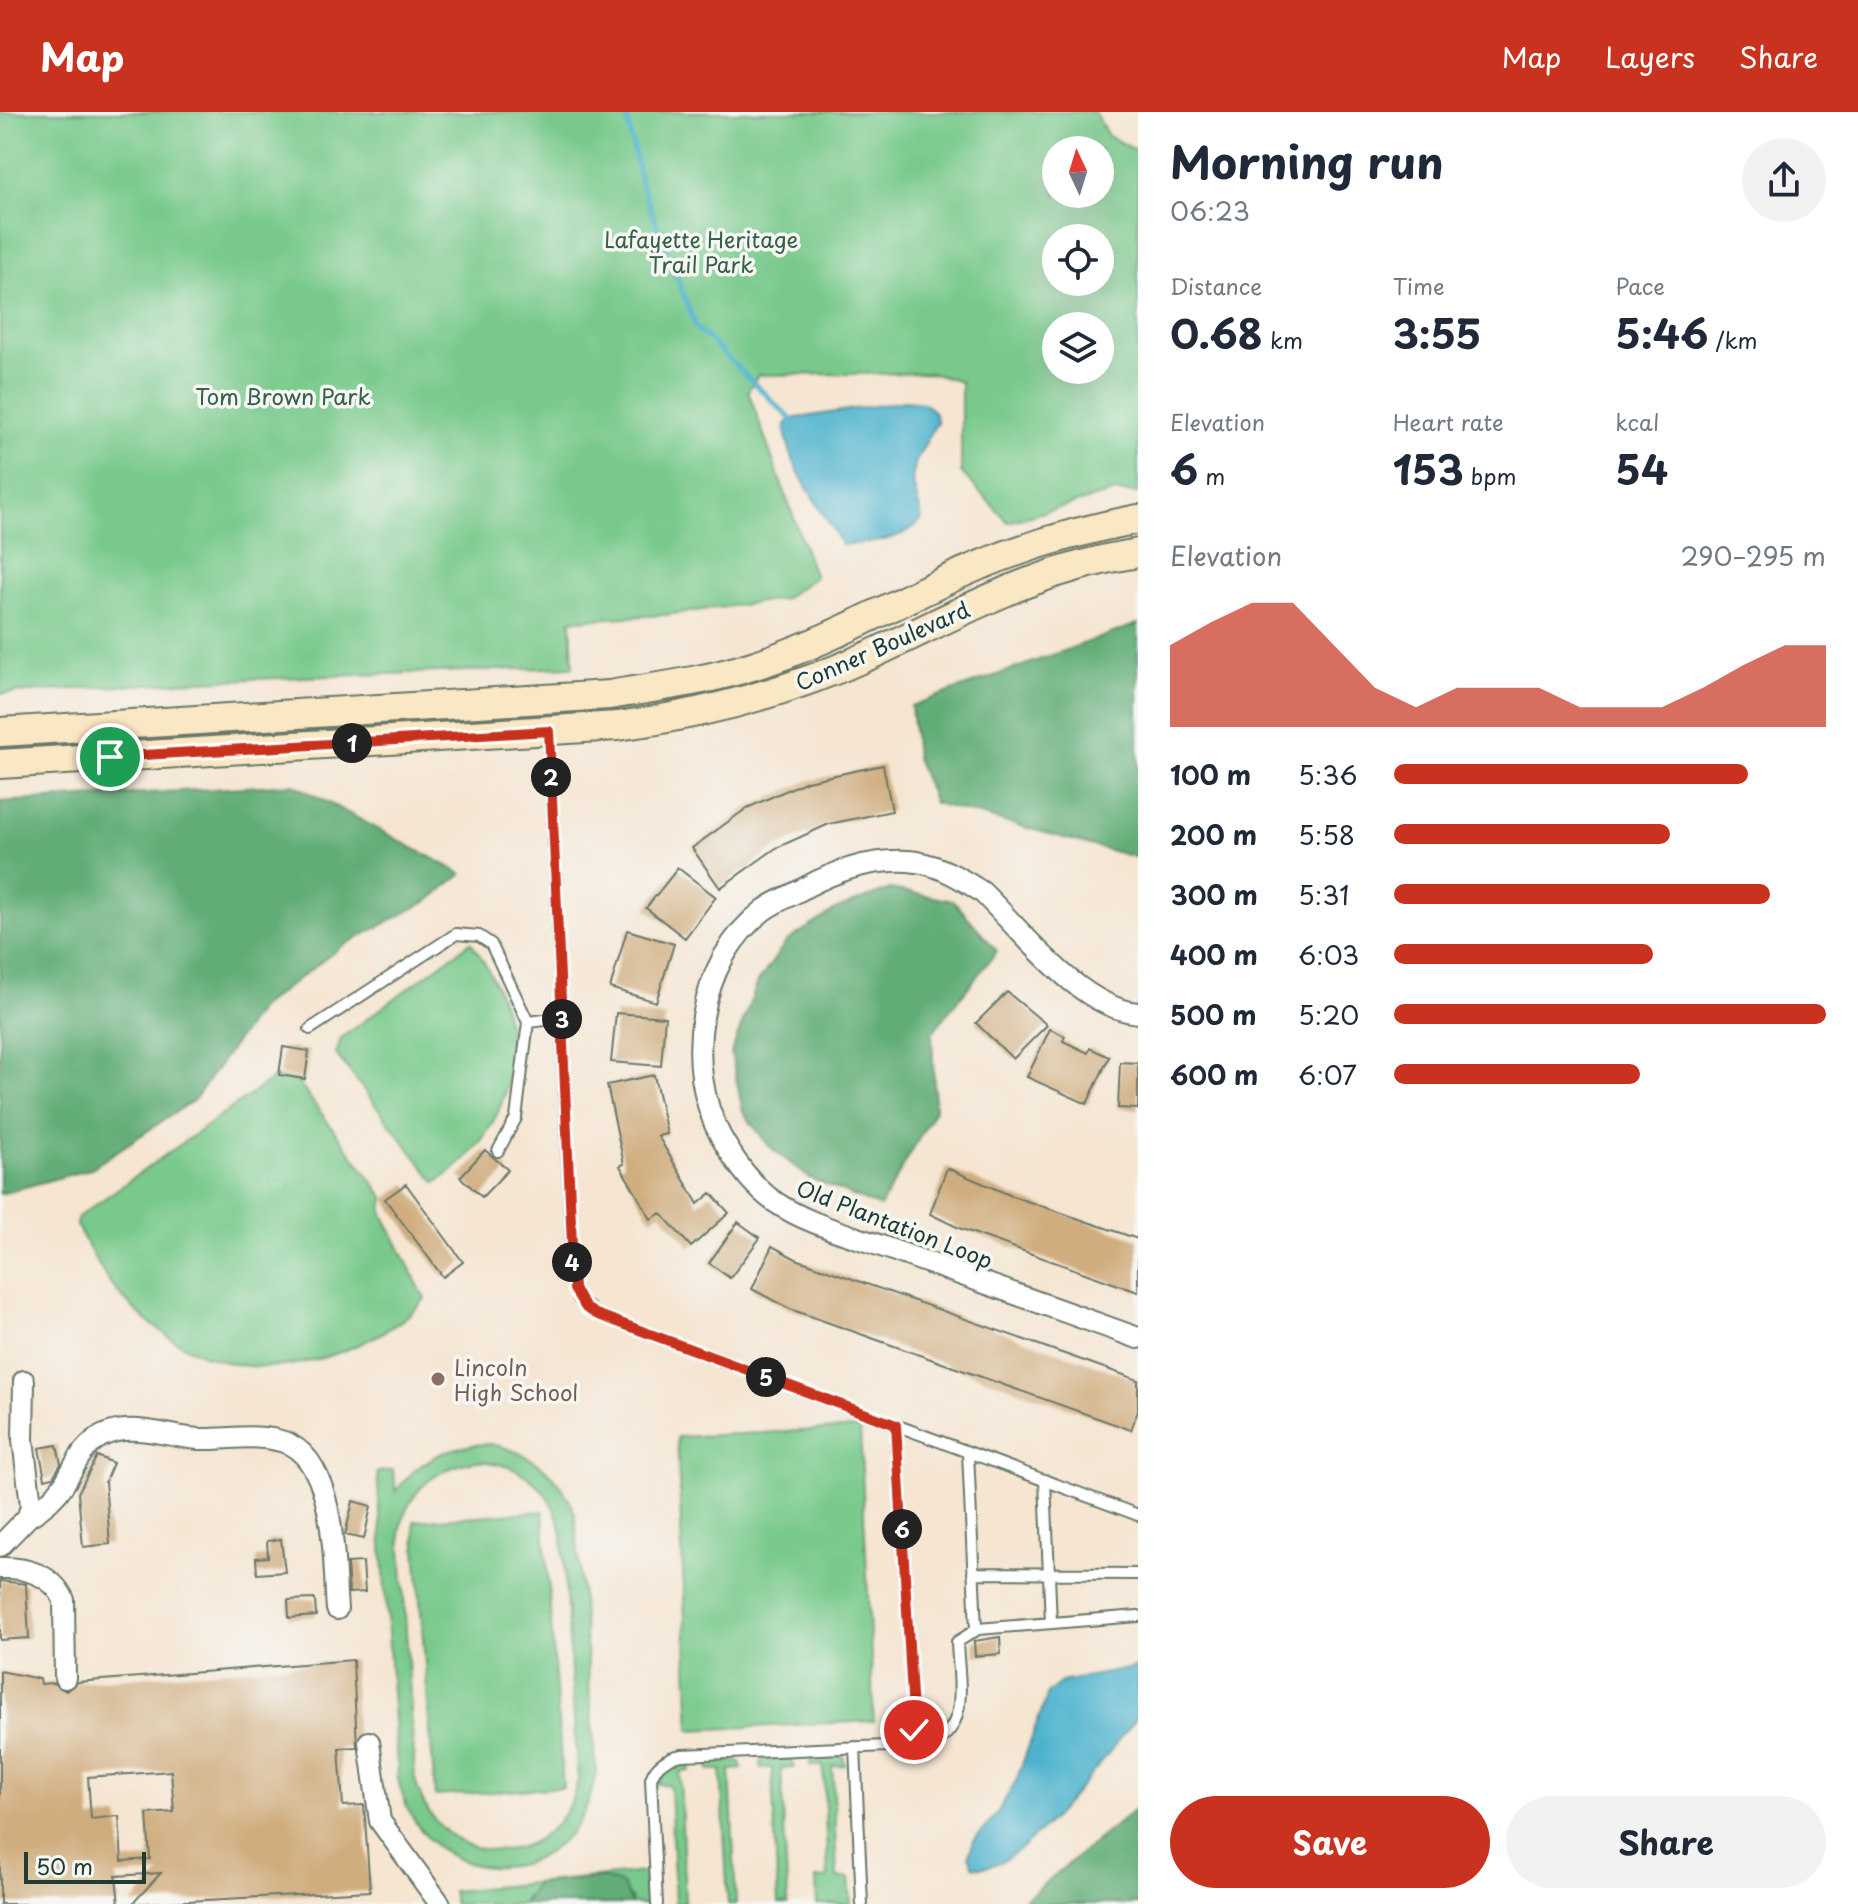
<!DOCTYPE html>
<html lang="en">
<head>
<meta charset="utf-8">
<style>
  body { margin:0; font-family:"Playpen Sans",sans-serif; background:#f2f2f3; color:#1f2937; height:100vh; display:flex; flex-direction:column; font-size:30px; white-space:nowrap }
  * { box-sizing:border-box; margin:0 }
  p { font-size:26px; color:#747a83 }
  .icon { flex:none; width:44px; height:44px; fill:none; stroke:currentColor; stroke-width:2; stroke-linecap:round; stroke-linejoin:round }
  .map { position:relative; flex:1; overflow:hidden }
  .side { display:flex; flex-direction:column; background:#fff; width:720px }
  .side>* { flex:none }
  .needle { width:52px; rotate:356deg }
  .tools { position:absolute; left:1042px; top:24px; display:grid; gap:16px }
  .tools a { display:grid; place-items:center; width:72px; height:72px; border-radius:50%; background:#fff; box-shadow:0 8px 32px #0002; font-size:40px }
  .scale { position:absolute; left:24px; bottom:20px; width:122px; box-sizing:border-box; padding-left:8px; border:4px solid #1f3d34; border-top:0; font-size:22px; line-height:28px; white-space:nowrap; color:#1f3d34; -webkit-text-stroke:6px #f6f6f2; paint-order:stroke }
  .pin { position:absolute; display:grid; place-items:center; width:68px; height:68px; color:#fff; margin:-34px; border:4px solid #fff; border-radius:50%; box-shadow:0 2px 8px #0007 }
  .km { position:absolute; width:40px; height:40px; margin:-20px; border-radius:50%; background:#222; color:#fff; font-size:22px; line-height:40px; text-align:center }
  .round { display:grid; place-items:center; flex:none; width:84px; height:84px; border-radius:42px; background:#f2f2f3 }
  .headline { display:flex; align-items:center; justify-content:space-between; height:136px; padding:0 32px }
  h1 { font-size:44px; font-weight:700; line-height:60px }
  .stats { display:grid; grid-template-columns:repeat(3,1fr); gap:12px; height:136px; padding:8px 32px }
  .stats div { display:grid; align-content:center }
  .stats b { font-size:40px; font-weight:700 }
  .stats small { font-size:22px; font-weight:400 }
  .stats p { font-size:22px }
  .chart { height:224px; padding:16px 32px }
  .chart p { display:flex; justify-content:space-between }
  .chart svg { width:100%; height:144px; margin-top:8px; fill:#c8321e; opacity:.7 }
  .action { display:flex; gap:16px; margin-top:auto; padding:16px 32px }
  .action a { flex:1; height:92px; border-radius:48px; background:#c8321e; color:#fff; font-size:32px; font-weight:700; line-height:92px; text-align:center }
  .action a+a { background:#f2f2f3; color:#1f2937 }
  ul { padding:0 32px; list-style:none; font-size:26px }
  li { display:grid; grid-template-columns:128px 96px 1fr; align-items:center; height:60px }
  li i { height:20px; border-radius:10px; background:#c8321e }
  header { display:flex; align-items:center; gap:48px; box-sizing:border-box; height:112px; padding:0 40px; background:#c8321e; color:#fff }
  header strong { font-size:38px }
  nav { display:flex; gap:44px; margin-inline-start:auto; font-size:28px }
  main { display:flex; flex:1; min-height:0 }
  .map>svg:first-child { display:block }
  .green { fill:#78c98b; stroke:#4c8360; stroke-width:2; fill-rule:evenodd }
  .forest { fill:#62ad77; stroke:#407556; stroke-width:2 }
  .water { fill:#4eb3cd; stroke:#367880; stroke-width:2 }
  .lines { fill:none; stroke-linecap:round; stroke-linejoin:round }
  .stream { stroke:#4eb3cd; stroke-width:5 }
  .building { fill:#d0ad7f; fill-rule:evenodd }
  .service-casing { stroke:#6a786b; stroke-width:14 }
  .minor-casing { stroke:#6a786b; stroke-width:24 }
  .secondary-casing { stroke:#6a786b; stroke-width:32 }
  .service { stroke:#fff; stroke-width:10 }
  .minor { stroke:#fff; stroke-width:20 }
  .secondary { stroke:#fae7c3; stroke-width:28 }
  .route-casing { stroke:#fff; stroke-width:16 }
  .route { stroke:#c8321e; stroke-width:10 }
  .education-dot { fill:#8d6e63; stroke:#f6f6f2; stroke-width:3 }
  .labels { text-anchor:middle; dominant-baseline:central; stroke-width:7; stroke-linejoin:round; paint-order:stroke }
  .park-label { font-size:22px; fill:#35604a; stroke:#f6f6f2 }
  .street-label { font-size:22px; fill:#1f3d34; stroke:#f6f6f2 }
  .education-label { font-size:22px; fill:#785e54; stroke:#f6f6f2; text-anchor:start }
</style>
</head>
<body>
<header>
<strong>Map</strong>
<nav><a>Map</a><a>Layers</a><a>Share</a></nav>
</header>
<main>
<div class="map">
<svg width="1138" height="1792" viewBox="0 0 1138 1792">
  <rect width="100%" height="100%" fill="#f6f6f2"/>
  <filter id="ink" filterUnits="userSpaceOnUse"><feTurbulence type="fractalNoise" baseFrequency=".0125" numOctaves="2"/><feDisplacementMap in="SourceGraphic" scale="16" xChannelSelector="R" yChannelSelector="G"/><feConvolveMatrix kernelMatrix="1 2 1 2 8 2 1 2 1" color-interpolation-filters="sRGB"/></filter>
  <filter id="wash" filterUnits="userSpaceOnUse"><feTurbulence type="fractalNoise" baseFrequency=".006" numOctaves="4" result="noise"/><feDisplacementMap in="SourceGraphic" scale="32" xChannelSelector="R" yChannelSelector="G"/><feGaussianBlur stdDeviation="1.8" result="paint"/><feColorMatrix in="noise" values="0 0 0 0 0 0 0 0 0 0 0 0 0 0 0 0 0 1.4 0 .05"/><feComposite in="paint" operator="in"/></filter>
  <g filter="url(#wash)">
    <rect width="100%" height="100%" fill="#f5e5d1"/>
    <!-- green -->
    <path class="green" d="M0 0H1095L1108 24 1138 39V381L1116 380 1008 410 961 360V270L931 261 758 263 748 279 815 465 783 487 665 503 571 508 573 555 196 569 0 582ZM1056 38H1100V82H1056ZM1056 126H1100V170H1056ZM1056 214H1100V258H1056Z
      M471 830C531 913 525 1010 436 1071L336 942 341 926Z
      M274 966 297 969 384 1085 382 1100 425 1187C403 1213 370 1229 338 1241 253 1272 184 1250 122 1185 103 1166 90 1136 76 1113L78 1105Z
      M860 1316 874 1609 690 1618 677 1325Z
      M490 1332C531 1340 560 1362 575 1401L596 1658C580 1783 424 1789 398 1667L377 1360 393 1358 396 1379C420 1347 450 1332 490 1332ZM476 1349C522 1351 554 1377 562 1422L578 1668C556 1763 438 1761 415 1667L400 1419C408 1378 436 1356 476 1349Z
      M543 1399 563 1675 435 1684 414 1409Z
      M811 1645 843 1644 845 1653 832 1654 833 1666 837 1766H849L851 1792H817L816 1767 828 1766 823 1654H810Z
      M790 1646 794 1655 781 1656 788 1792H778L772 1656H761L760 1651 763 1648Z
      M740 1649 742 1657 730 1658 736 1792H728L721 1658H709L708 1653 710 1650Z
      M688 1651 690 1659 680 1660 685 1792H675L670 1674 658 1672 668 1655Z
      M644 1760 646 1792H632L631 1785H525L524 1792H454L452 1779Z"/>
    <!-- forest -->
    <path class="forest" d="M1138 512V746L934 691 916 646 911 594Z
      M293 672 462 762 428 789 342 834 261 895 194 988 90 1057 0 1082V690Z
      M890 777 954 789 997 839 932 921 935 998 880 1095 809 1066 769 1034 743 1000 731 941 758 870 787 829 837 797Z
      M1138 1695V1792H1019Z
      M604 1766 623 1773 632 1792H524L536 1771Z"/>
    <!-- water -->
    <path class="water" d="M905 289 923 291 934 299 937 310 916 349 912 367 922 407C905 429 869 431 842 433 822 396 787 356 785 313L791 307Z
      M1138 1555V1604C1110 1637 1018 1769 973 1754L969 1743 974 1728 995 1705 1016 1669 1048 1581 1061 1570Z"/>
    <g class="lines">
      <!-- stream -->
      <path class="stream" d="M626 0 641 72 696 215 791 307"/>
    </g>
    <g id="blocks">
      <!-- building -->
      <path class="building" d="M883 653 892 699 829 712 776 736 720 776 692 736 747 696 807 669Z
        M678 756 716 785 685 826 646 796Z
        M627 818 674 832 656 890 610 876Z
        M1007 880 1047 913 1013 947 976 911Z
        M616 901 665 905 661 954 611 950Z
        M1050 917 1065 924 1063 929 1088 941 1090 936 1109 945 1087 992 1027 965Z
        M283 935 309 939 305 967 279 963Z
        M1120 950 1138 951V997L1118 996Z
        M654 963 667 1022 658 1024 698 1092 711 1081 729 1101 691 1135 661 1101 651 1107 620 1054 624 1052 607 973Z
        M485 1038 508 1058 482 1085 460 1065Z
        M947 1056 1012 1084 1138 1127V1180L959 1116 930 1102Z
        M406 1072 463 1150 443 1165 385 1087Z
        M738 1110 760 1126 730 1166 709 1151Z
        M772 1134 796 1147 1138 1268V1299L1131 1318 790 1197 752 1177Z
        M57 1333 61 1352 53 1365 45 1367 39 1336Z
        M97 1344 113 1351 105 1370 110 1432 83 1435 78 1381Z
        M353 1389 371 1394 364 1427 345 1423Z
        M281 1427 285 1460 257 1462 256 1446 268 1445 267 1429Z
        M363 1450 365 1480 349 1481 347 1451Z
        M0 1469 26 1472 29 1526 0 1528Z
        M315 1487 316 1504 289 1506 288 1488Z
        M1000 1525 1001 1542 975 1544 974 1529Z
        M353 1548 357 1635 339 1636 343 1694 364 1693 370 1779 132 1792 161 1761 116 1764 119 1792H0V1559L40 1567 41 1572 53 1571 66 1579 77 1570ZM171 1659 174 1700 147 1702 150 1747 122 1749 119 1704 91 1707 88 1665Z"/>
    </g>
  </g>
  <g filter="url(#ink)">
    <use href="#blocks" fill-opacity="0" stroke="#6a786b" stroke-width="2"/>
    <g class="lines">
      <!-- service casing -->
      <g class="service-casing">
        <path id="service" d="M549 620 573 1171 579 1187 596 1202 1138 1403
          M310 917 456 822 479 824 491 832 528 910 562 906
          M498 1039 516 1006 528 910
          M896 1313 915 1633
          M968 1340 976 1517
          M1045 1368 1051 1511
          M973 1461 1138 1462
          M855 1635 862 1792
          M657 1792 651 1667C655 1653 668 1645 682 1643L932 1632C971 1614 958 1566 957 1530L978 1517 1138 1504"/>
      </g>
      <!-- minor casing -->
      <g class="minor-casing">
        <path id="minor" d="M1138 901C1080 896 1024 821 982 780 962 767 941 754 917 750 878 745 840 757 806 775 793 783 776 789 764 798 697 848 683 955 721 1025 734 1048 753 1075 775 1090 810 1114 859 1125 898 1140 978 1168 1058 1197 1138 1226
          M28 1405C43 1396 55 1386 64 1372 75 1354 82 1334 102 1324 131 1309 168 1325 199 1327 226 1328 258 1321 284 1330 337 1348 333 1451 337 1497
          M0 1434 28 1405 31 1393 23 1328 24 1269
          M0 1456C26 1455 53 1463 64 1488L65 1566
          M369 1630 380 1709 440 1792"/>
      </g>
      <!-- secondary casing -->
      <g class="secondary-casing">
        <path id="secondary" d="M0 620 609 583C657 575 706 569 752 554 816 534 875 502 936 473 999 442 1069 420 1138 407
          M0 652 618 614C707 602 789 580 870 543 963 500 1034 457 1138 441"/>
      </g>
      <!-- service -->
      <use href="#service" class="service"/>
      <!-- minor -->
      <use href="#minor" class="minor"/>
      <!-- secondary -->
      <use href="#secondary" class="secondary"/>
    </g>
  </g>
  <g class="lines" filter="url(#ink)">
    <!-- route casing -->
    <g class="route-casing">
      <path id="route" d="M110 645 549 619 574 1177 586 1196 596 1202 896 1313 914 1618"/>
    </g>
    <!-- route -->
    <use href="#route" class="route"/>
  </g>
  <!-- markers -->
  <circle class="education-dot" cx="438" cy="1267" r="8"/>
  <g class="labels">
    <!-- park labels -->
    <g class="park-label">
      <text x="701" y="126">Lafayette Heritage<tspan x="701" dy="25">Trail Park</tspan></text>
      <text x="283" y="283">Tom Brown Park</text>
    </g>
    <!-- street labels -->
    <g class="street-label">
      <text transform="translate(882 533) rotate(-24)">Conner Boulevard</text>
      <text transform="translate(895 1111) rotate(21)">Old Plantation Loop</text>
    </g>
    <!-- education labels -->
    <g class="education-label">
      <text x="454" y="1254">Lincoln<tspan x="454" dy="25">High School</tspan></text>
    </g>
  </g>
</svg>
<div class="tools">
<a><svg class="needle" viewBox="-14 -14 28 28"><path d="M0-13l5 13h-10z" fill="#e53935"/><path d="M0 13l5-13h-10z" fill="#747a83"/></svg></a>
<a><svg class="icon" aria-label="locate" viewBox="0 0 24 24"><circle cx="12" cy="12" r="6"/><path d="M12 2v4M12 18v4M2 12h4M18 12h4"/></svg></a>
<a><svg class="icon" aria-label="layers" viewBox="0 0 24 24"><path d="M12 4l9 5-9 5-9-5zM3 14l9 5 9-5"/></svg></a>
</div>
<div class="scale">50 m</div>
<div class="pin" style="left:110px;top:645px;background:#1e9e55"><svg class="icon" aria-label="arrive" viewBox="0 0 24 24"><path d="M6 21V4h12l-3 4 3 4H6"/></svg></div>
<div class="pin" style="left:914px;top:1618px;background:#d93025"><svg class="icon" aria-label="check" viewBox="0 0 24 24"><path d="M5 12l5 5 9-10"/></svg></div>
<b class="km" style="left:352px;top:631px">1</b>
<b class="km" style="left:551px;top:665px">2</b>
<b class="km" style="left:562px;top:907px">3</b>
<b class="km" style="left:572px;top:1150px">4</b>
<b class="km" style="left:766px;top:1265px">5</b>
<b class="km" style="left:902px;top:1417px">6</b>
</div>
<section class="side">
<div class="headline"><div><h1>Morning run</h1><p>06:23</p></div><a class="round"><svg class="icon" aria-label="share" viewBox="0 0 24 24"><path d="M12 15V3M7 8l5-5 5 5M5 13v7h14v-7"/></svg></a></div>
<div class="stats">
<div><p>Distance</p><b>0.68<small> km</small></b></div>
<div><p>Time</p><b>3:55</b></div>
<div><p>Pace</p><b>5:46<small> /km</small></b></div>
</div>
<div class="stats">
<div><p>Elevation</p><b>6<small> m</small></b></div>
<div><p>Heart rate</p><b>153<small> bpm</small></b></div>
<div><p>kcal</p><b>54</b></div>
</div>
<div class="chart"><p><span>Elevation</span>290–295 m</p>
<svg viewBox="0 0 160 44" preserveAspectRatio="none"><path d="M0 44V19L10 12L20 6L30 6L40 19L50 32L60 38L70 32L80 32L90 32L100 38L110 38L120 38L130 32L140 25L150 19L160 19V44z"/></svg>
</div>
<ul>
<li><b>100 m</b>5:36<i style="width:82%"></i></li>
<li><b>200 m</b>5:58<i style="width:64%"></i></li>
<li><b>300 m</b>5:31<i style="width:87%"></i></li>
<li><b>400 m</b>6:03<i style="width:60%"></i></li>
<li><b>500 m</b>5:20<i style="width:100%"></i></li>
<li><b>600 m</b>6:07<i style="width:57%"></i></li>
</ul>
<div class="action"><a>Save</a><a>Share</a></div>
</section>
</main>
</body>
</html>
